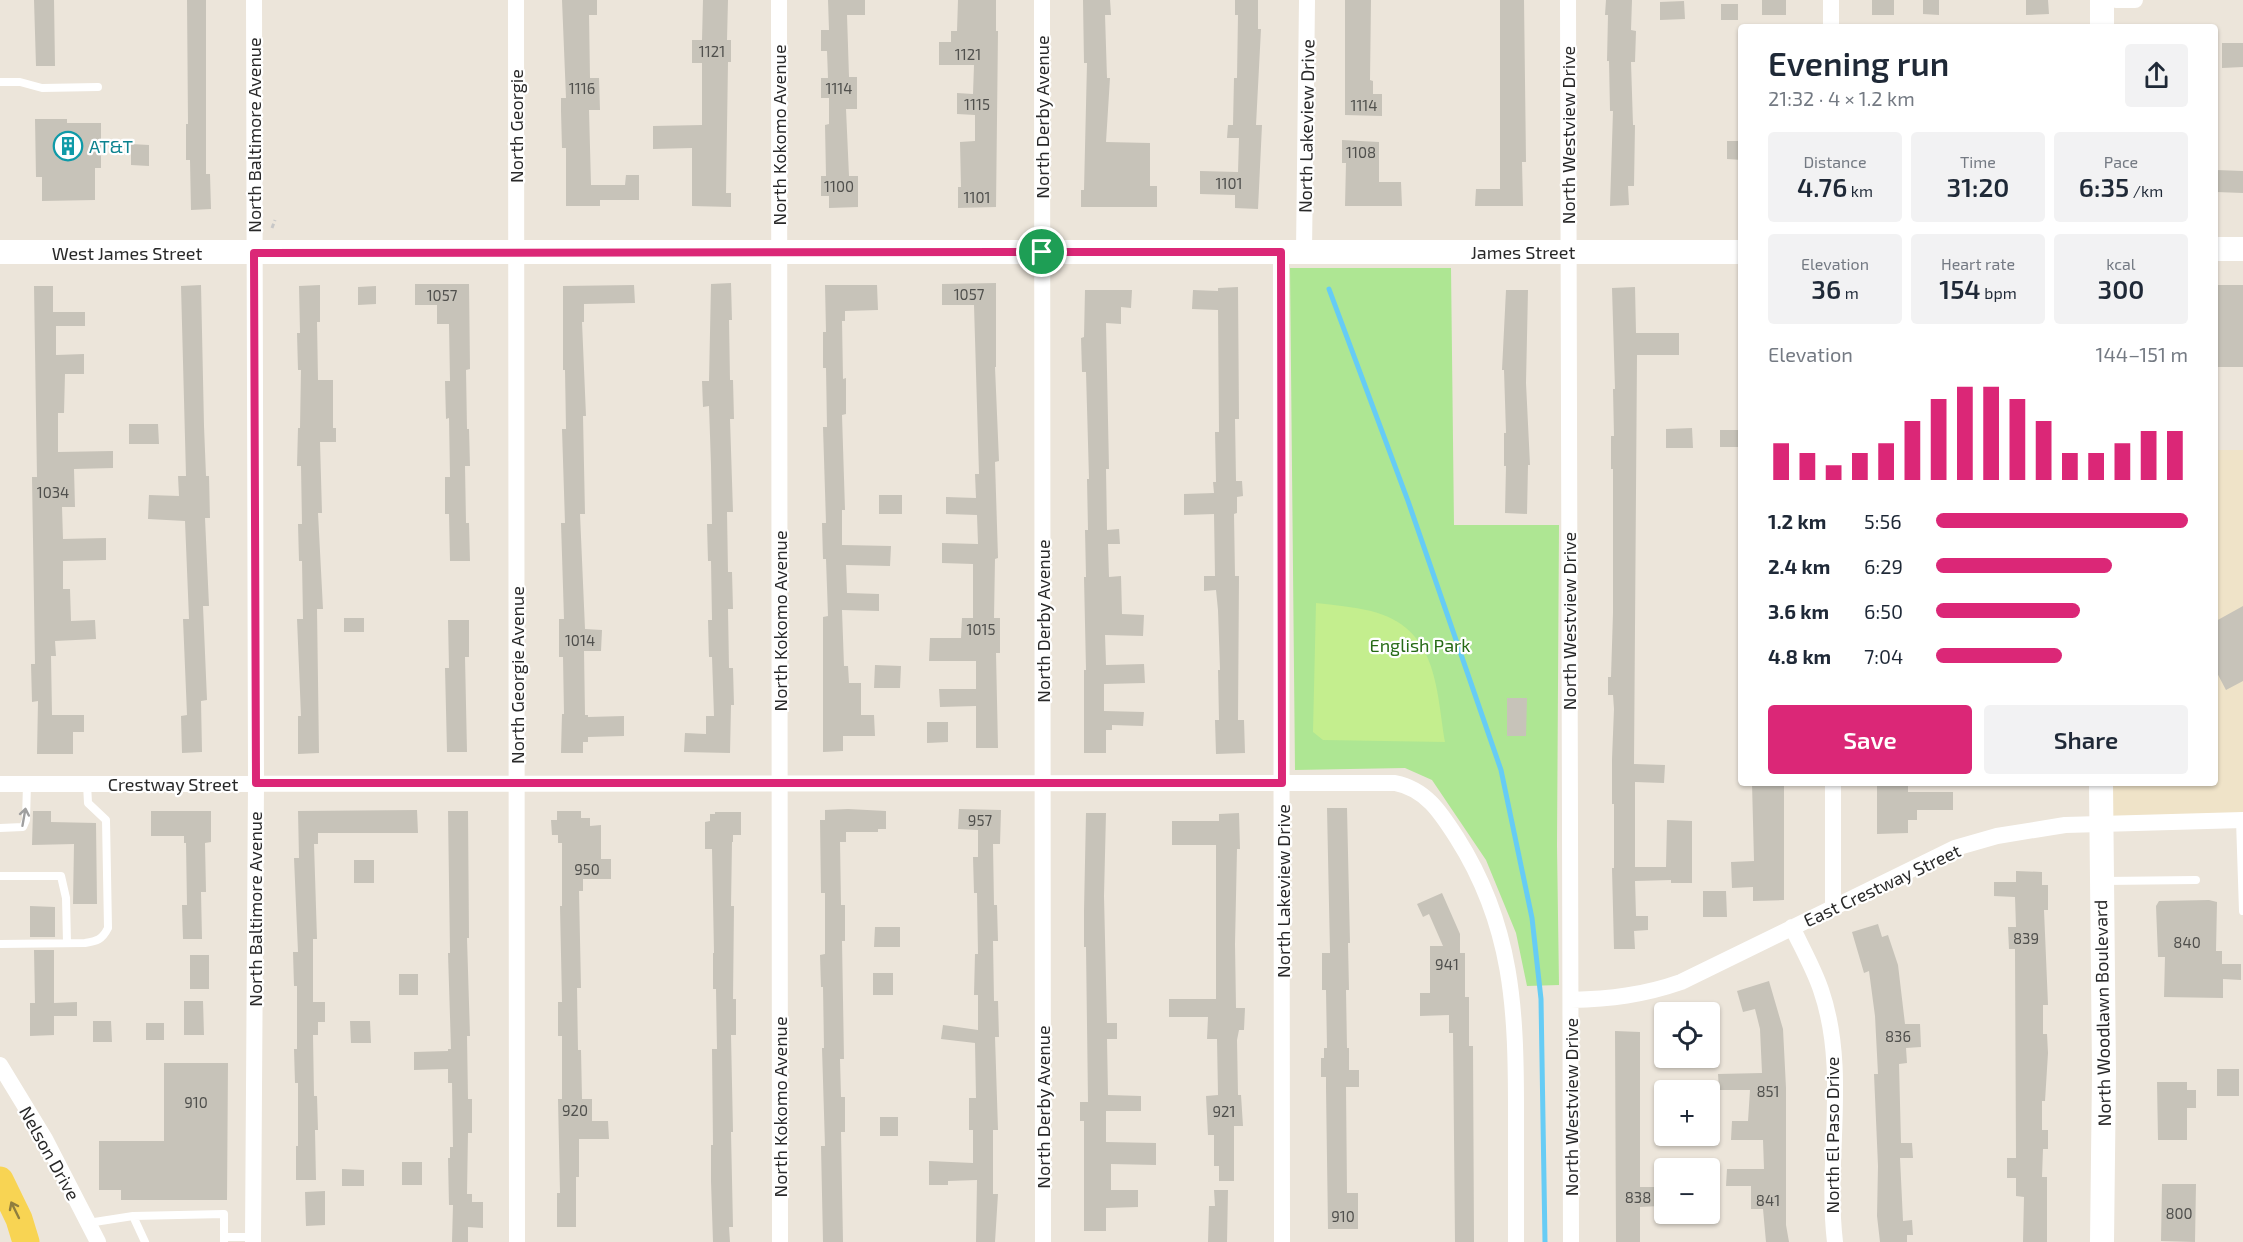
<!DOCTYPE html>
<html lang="en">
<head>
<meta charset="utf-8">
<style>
  body { margin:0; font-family:"Exo 2",sans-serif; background:#f2f2f3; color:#1f2937; height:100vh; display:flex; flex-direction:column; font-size:22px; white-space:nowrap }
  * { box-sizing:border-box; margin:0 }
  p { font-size:20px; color:#747a83 }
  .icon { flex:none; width:33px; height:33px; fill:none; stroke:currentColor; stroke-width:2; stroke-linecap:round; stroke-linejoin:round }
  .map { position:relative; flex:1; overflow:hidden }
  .panel { position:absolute; left:1738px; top:24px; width:480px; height:762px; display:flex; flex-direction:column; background:#fff; border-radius:6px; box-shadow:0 2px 4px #0004 }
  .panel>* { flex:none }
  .controls { position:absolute; left:1654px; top:1002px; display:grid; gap:12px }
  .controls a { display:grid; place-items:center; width:66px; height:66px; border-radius:6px; background:#fff; box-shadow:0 2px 4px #0004; font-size:30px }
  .pin { position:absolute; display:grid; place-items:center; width:51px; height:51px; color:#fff; margin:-26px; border:3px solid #fff; border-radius:50%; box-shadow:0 2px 6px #0007 }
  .round { display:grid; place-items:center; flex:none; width:63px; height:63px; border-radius:6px; background:#f2f2f3 }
  .summary { display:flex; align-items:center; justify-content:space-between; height:102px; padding:0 30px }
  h1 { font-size:33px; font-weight:600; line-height:45px }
  .stats { display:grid; grid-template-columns:repeat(3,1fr); gap:9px; height:102px; padding:6px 30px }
  .stats div { display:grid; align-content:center; border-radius:6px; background:#f2f2f3; text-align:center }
  .stats b { font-size:26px; font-weight:600 }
  .stats small { font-size:16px; font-weight:400 }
  .stats p { font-size:16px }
  .chart { height:168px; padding:12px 30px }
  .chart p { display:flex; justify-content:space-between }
  .chart svg { width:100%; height:108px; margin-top:6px; stroke:#db2777; stroke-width:6 }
  .button { display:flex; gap:12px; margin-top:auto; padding:12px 30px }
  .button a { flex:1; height:69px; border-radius:6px; background:#db2777; color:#fff; font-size:24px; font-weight:600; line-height:69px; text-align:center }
  .button a+a { background:#f2f2f3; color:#1f2937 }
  ul { padding:0 30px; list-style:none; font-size:20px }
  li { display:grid; grid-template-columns:96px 72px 1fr; align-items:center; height:45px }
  li i { height:15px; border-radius:8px; background:#db2777 }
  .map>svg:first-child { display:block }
  .education { fill:#efe3c8 }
  .green { fill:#aee693 }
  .pitch { fill:#c4ee8e }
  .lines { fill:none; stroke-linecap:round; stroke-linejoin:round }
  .stream { stroke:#66ccf5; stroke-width:5 }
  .building { fill:#c7c3b9 }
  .path { stroke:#c7c7c7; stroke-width:3; stroke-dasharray:4.5 3; stroke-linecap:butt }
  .lane { stroke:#fff; stroke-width:8 }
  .street { stroke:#fff; stroke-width:16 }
  .secondary { stroke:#fff; stroke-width:24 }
  .primary { stroke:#f8d453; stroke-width:27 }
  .oneway { stroke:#9f9f9f }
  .oneway2 { stroke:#907e3e }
  .route-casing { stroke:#fff; stroke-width:12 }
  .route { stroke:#db2777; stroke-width:8 }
  .labels { text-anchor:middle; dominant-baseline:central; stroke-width:4.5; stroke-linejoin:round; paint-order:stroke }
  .number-label { font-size:15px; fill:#50504d }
  .street-label { font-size:18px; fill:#292929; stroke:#fff }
  .culture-label { font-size:18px; fill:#0d838f; stroke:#fff; text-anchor:start }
  .park-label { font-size:18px; fill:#266a16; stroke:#fff }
</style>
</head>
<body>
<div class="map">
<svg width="2243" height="1242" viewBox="0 0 2243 1242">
  <rect width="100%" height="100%" fill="#ece5da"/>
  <!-- education -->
  <path class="education" d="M2216 450H2243V820L2101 824V783H2216Z"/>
  <!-- green -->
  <path class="green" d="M1290 268H1451L1454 525H1559L1557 846 1559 985 1527 986 1516 933 1486 860 1432 780 1405 768 1295 770Z"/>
  <!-- pitch -->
  <path class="pitch" d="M1316 603C1334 605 1353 607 1371 611 1437 628 1436 686 1445 742L1323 740 1313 732Z"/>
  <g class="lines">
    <!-- stream -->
    <path class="stream" d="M1329 289 1408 501 1501 770 1532 918 1541 999 1545 1242"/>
  </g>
  <!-- building -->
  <path class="building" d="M34 0H54L55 66H36Z
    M187 0H206V174H210L211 209 191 210 190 160H186V124H188Z
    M562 0H597V15H589L590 78H599L600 110H589L591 185H625L626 175H639V200H600V206H566V148H562L561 111V98H566Z
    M703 0H728L727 40H731V62H728L726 193H731V207L692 206V148L653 149V126L702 125V63H692V40H702Z
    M828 0H865V15H847L849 77H857V109H846L849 176H858V207L829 208V196H821V176H826L825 125 829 124V98H821V78H828L827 51H821V30H829Z
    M958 0H996V31H998L996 207 958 208V187H961L960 142 975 141V115L957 114V93L973 94 974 65H939V42H951V31H957Z
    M1083 0H1110L1111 15H1105L1107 78H1110L1106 142 1150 143V186H1157V207H1081V190H1084L1087 63H1084Z
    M1235 0H1258V29H1261L1256 125H1262L1258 209 1235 208V195L1200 194V171L1238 172 1239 138H1227L1228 125H1233L1234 78H1237L1238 15H1235Z
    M1345 0H1371L1370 80 1373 81V94H1382V116L1345 115Z
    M1500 0H1524L1526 162H1522L1523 206H1475L1476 189H1500Z
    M1606 0H1632L1631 30 1636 31 1635 62H1631L1633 125H1635L1634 186H1628L1629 205 1610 206 1613 111H1610L1609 61H1607L1608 15H1605Z
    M1762 0H1786V15H1762Z
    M1872 0H1894V15H1872Z
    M1923 0H1939V15L1923 14Z
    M2026 0H2048L2049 14 2026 15Z
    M1684 1 1685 19 1660 20V2Z
    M1721 4H1738V20H1721Z
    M2222 43H2243V67L2222 68Z
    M35 119H67V123H101V168H95V200L42 201V177H36Z
    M1342 140 1379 142V182H1401L1402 206H1345L1346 163H1342Z
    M1727 141H1742V160L1727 159Z
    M131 144 149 145V166L131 165Z
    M2216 170 2243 171V193L2216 192Z
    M731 283 732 320H729L730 380H733L734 419H730L733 512H727L728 572H732L733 609H728L729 668H733L734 705H731L730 753 684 752 685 733 706 734V716H714L712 657H709L708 620H712L711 561H708L707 524H712L711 465 709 406 703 407 702 381H709L711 284Z
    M996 283V367H995L999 461 995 462 998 558 995 559 994 618H1000V653H996L998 748H976V706L940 707 939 689H976V661H929L930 638H961L962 618H973V564L942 563V543L978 544 977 515 946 514V497L976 498 975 474H979L974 305H942V284Z
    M415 284H469L470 369 466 370 467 429H469L470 466H465L466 523H469L470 561H450L449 514H445V477H450L449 418 446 419 445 381H450L449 324H437V305H415Z
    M201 285 204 426 206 476H209L210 518H205L209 606H203L207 700 201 701 202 752 182 753 181 716 187 715 183 619H189L185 521 148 519 149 495 179 496 178 476H186L181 286Z
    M320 285V322H317L318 380H333V428H336V442H320L322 513H318L323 609H317L319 753 298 754V716H301L297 619H303L302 561H299L298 524H302L301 466H297L298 428H300L301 370H298L297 333H300L299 286Z
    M634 285 635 303 584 304V322H582L586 416H583L585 514H580L585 629 602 630 601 651H584L585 715H588V717L624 716V736L588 737V742H583V753H561L562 714H564L563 657H559V619H564L561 523H565L562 429H566L565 370H563V286Z
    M825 285H877L878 310 845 311V321H842L843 379 846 378V414L842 415 845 510H842V545L891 546 890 566 846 565 847 593 879 594V611L842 610 844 666H848L849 683H861V715H874L875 736H843V751L823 752V617L828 616 826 559H823L822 523H826L823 427H827L826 368H823V332H826Z
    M2216 285H2243V367H2216Z
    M34 286H53V312H85V326H56V355L84 354V374H65L64 413H58V452L113 451V468L74 469 75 507H62L63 539 106 538V560L63 561V589H70L71 621 95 620 96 639 55 641 56 656H51L52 715H84V732H73V754H37L38 701 32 702 31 664H35L32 477H37Z
    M376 286V304L358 305V287Z
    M1238 287 1239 419H1235L1236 481H1242L1243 496 1237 497V513L1234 514 1235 576H1239L1238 720H1244L1245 753 1216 754 1215 720H1219L1218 670H1220L1218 610 1216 590 1204 591V576H1215L1214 514 1184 515V494L1214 493 1213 482H1216L1215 432H1219L1218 310 1192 309 1193 290 1218 291V288Z
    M1635 287 1636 333H1679V355H1637L1634 764 1665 765 1664 783 1635 782V867H1666L1667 820 1692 821V883H1671V880L1635 881 1636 916H1648V930L1634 931 1635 949H1614L1612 868H1614V804H1612V759L1614 709 1613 695H1608V677H1611L1613 613V469H1611V436H1614L1613 389H1615L1612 288Z
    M1085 290H1132L1131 308 1121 307V324L1106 323 1109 469H1106L1107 530 1119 529 1120 544H1108L1109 577 1121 576 1122 614 1144 615 1143 636 1105 635 1106 665 1144 664 1145 683 1104 684V711L1144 712 1143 726 1112 725V730H1106V753H1084V670H1086L1084 577H1086L1085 530H1088L1087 479H1089L1086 372H1082L1081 338 1084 337Z
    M1506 290H1528L1526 383 1530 465H1528L1527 514 1505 513 1506 466H1504V433H1506L1504 370H1502Z
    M129 424H158L159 444H129Z
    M1692 428 1693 448H1666V429Z
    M1720 430H1741V447H1720Z
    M879 495H902V514H879Z
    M2243 606V681L2226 690 2216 671V621Z
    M344 618H364V632H344Z
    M448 620H469V657H465L467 752H447L445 668H449Z
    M875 665 901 666 900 688H874Z
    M1507 698H1527L1526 736H1507Z
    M927 722H948V742L927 743Z
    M1752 783H1784V900L1753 901V887L1732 888 1731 862 1754 861Z
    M1877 783H1908V792H1953V810H1917V820H1908V833L1877 834Z
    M1327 808H1347L1350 943H1348L1349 990H1346L1347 1048H1349V1070H1359V1087H1346L1347 1193H1358V1229H1328L1326 1088V1077H1321V1058H1324V1048H1327L1326 990H1322V953H1330Z
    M848 809 886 811V829H878V832H846V842H840L841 905H845V941H842L844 1059H840L841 1097H845V1132H841L843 1242H823L821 1146H825L822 1048H824L823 987H821L820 955 825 954V893H821L820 820H825V810Z
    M959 809 1001 810 1000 844H993L994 905H997L998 941H993L994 1001H998L999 1037H995L998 1130H993V1194H998L995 1242H976L977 1180 948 1181V1185H929V1161L973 1163V1130H969V1098H976L975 1043 941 1039 943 1025 978 1030V995H974L975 954H978L977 893H974L973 857H978V830L958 829Z
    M417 810 418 833H318V844H314L317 939H313V1002H325V1022H318V1035H313L314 1096H317L318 1130H315L316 1180H296V1146H298V1083H295L294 1049H297V986H294L293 952H298L294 858H299L298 811Z
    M33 811H51V822L96 823 97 904H73L74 844 32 845Z
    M151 811H211V842L205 843 206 892H201L202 939H183L182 905H187L186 843H184V836H151Z
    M448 811H468L469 938H467L470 1036H467L468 1099H472V1133H468L467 1194H472V1202H483V1228L468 1227V1242H452L453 1205H449L448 1158H450V1147H453L452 1083H448V1069L414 1070V1052L448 1051V1049H451L448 953H450Z
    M557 811H581V818H590V826L601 825V859H611V879H583V891H579L581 988H577L578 1050H581L582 1099H592V1121H608L609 1139H579V1177H576V1227H557V1193H560L558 1099H562V1036H558V1002H562L560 906H562V843H558V835H552L551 820H557Z
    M715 812H741V835H733V842H732L731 906H734L733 999H736V1035H731L733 1132H731L733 1227H729L730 1242H713L711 1181V1145H713L712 1049H717L716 989H713V953H714L712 849H705V822L710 821V814H715Z
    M1086 813H1106L1104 896 1107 1023H1117V1039H1107L1108 1095 1141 1096V1111H1106V1142L1156 1143V1165L1111 1164V1190H1138V1207L1106 1208V1231H1084V1121H1080V1102H1088L1086 947H1084V911Z
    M1239 813 1240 849H1237L1235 944 1236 1008H1245L1244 1030H1239L1237 1040 1238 1095H1241L1243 1126H1234V1181H1219V1166H1214V1135H1208L1206 1096 1218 1095 1217 1039H1207L1208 1017H1169V999H1216V845H1172V821H1219V814Z
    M354 860H374V883H354Z
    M2016 871 2042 872V885H2048V910H2044L2048 1005H2043V1034H2047L2048 1053 2045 1101H2042V1130H2048V1149H2043L2042 1177H2047V1242H2023L2024 1197 2016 1196V1178H2007V1158H2016L2015 949H2009L2008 927H2016L2015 897 1994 896V882H2016Z
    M1703 891H1726L1727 917H1703Z
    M1442 893 1460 934V953H1465V997H1469V1046H1473L1474 1242H1455L1453 1033H1449V1015L1420 1016V993H1430V946H1443L1429 914 1423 917 1417 904Z
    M2209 900 2217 902 2216 951H2222V964H2241V980L2223 979V998L2164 997 2165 957H2158L2156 906 2159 901Z
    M30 906 55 907V937H30Z
    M1878 924 1882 937 1888 935 1898 965 1905 1024H1920L1921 1047 1906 1048 1907 1063 1899 1064 1901 1143H1912L1913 1158H1900L1903 1221 1912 1220 1913 1235H1907V1242H1880L1877 1216 1878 1166 1874 1074H1878L1875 1016 1869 971 1864 973 1852 932Z
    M875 927H900V947H874Z
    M34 950H54V1003L77 1002V1016H54V1035L30 1036V1003H35Z
    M190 955H209V989H190Z
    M873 973H893V995H873Z
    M399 974H418V995H399Z
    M1769 981 1783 1029 1786 1088V1225L1789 1242H1766L1763 1209H1751V1186H1726L1727 1169H1764L1763 1140H1731L1732 1121H1748L1750 1090H1719L1718 1074 1762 1073 1760 1029 1755 1009 1743 1012 1737 991Z
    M184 1001H203L204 1035H184Z
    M93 1021H111L112 1042H93Z
    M350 1021H370L371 1043H351Z
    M146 1023H164V1040H146Z
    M1615 1031 1640 1032V1187H1660V1206L1640 1207V1242H1616Z
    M164 1063H228L227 1200H121V1190H99V1141H164Z
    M2217 1069H2239V1096H2217Z
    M2157 1082H2187V1090H2196V1108H2187V1140H2158Z
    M880 1117H898V1136H880Z
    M402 1162H422V1185H402Z
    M342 1169 364 1170V1186H342Z
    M2162 1184H2196L2195 1242 2161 1241Z
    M1214 1190H1228L1227 1242H1208L1209 1206H1215Z
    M325 1191V1225L306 1226 305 1192Z"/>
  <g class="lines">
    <!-- path -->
    <path class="path" d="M272 228 275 220"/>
    <!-- lane -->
    <path class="lane" d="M0 82H20L42 88 98 87
      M2240 820 2243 911
      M0 828 23 827 26 820 27 784
      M0 876H61L66 898 67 943
      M2104 881 2196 880
      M0 944 85 943C97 941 102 940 108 928L106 820 88 803 87 784
      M88 1223 133 1216
      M224 1237H253
      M145 1242 133 1216 224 1214V1242"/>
    <!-- street -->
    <path class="street" d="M516 0 517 1242
      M779 0 780 1242
      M1042 0 1043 1242
      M1568 0 1571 1242
      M1831 0V27
      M2116 0H2135
      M1281 252 1282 1242
      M1304 252 1307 0
      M1833 783V908
      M0 784 1395 783C1426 789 1441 813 1457 838 1513 926 1516 1010 1516 1110 1516 1154 1516 1198 1516 1242
      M1792 927C1802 948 1814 969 1821 990 1849 1071 1825 1159 1835 1242
      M1571 1000C1610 999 1644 995 1681 982L1955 848 1997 836 2065 825 2243 820
      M0 1065 45 1139 98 1242
      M253 1242 256 784 254 0"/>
    <!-- secondary -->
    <path class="secondary" d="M2102 0V27
      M2216 249H2243
      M0 252H1742
      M2101 783 2104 1072 2102 1242"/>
    <!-- primary -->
    <path class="primary" d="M0 1180 19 1219 26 1242"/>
  </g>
  <!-- one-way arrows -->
  <defs><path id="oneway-shaft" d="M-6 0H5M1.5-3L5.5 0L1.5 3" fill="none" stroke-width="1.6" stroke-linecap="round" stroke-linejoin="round" transform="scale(1.5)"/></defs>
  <use class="oneway" href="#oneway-shaft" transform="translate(24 817) rotate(-80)"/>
  <use class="oneway2" href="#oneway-shaft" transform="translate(15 1210) rotate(-116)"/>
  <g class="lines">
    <!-- route casing -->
    <g class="route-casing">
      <path id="route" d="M1042 252H1281L1282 783H256L254 253Z"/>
    </g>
    <!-- route -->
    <use href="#route" class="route"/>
  </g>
  <!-- icons -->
  <defs>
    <g id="building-ring" transform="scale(1.5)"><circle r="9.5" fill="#fff" stroke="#0f9aa8" stroke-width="1.5"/><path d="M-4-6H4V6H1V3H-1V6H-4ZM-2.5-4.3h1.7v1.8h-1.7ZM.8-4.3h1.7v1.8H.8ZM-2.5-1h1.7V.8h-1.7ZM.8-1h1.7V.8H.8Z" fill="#0f9aa8"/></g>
  </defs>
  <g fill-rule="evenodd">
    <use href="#building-ring" x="68" y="146"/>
  </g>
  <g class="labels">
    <!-- number labels -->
    <g class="number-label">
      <text x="712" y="51">1121</text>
      <text x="968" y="54">1121</text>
      <text x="582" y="88">1116</text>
      <text x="839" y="88">1114</text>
      <text x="977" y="104">1115</text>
      <text x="1364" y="105">1114</text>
      <text x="1361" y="152">1108</text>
      <text x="1229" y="183">1101</text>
      <text x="839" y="186">1100</text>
      <text x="977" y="197">1101</text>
      <text x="969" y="294">1057</text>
      <text x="442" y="295">1057</text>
      <text x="53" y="492">1034</text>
      <text x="981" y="629">1015</text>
      <text x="580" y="640">1014</text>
      <text x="980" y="820">957</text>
      <text x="587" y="869">950</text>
      <text x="2026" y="938">839</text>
      <text x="2187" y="942">840</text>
      <text x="1447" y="964">941</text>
      <text x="1898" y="1036">836</text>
      <text x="1768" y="1091">851</text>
      <text x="196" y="1102">910</text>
      <text x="575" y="1110">920</text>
      <text x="1224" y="1111">921</text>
      <text x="1638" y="1197">838</text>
      <text x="1768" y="1200">841</text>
      <text x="2179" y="1213">800</text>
      <text x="1343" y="1216">910</text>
    </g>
    <!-- street labels -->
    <g class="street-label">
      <text transform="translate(1042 117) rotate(-90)">North Derby Avenue</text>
      <text transform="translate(516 126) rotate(-90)">North Georgie</text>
      <text transform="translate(1306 126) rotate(-89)">North Lakeview Drive</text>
      <text transform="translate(254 135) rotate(-90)">North Baltimore Avenue</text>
      <text transform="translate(779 135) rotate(-90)">North Kokomo Avenue</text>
      <text transform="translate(1568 135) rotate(-90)">North Westview Drive</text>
      <text x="1523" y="252">James Street</text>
      <text x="127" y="253">West James Street</text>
      <text transform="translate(780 621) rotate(-90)">North Kokomo Avenue</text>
      <text transform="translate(1043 621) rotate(-90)">North Derby Avenue</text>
      <text transform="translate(1569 621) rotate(-90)">North Westview Drive</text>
      <text transform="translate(517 675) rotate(-90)">North Georgie Avenue</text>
      <text x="173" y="784">Crestway Street</text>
      <text transform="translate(1882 885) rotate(-25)">East Crestway Street</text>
      <text transform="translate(1283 891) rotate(-90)">North Lakeview Drive</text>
      <text transform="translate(255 909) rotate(-90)">North Baltimore Avenue</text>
      <text transform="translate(2102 1013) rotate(-91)">North Woodlawn Boulevard</text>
      <text transform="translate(780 1107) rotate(-90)">North Kokomo Avenue</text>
      <text transform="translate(1043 1107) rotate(-90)">North Derby Avenue</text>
      <text transform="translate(1571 1107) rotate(-90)">North Westview Drive</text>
      <text transform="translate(1832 1135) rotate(-90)">North El Paso Drive</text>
      <text transform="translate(50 1153) rotate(61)">Nelson Drive</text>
    </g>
    <!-- culture labels -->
    <g class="culture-label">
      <text x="89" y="146">AT&amp;T</text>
    </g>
    <!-- park labels -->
    <g class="park-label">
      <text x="1420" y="645">English Park</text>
    </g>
  </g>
</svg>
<div class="controls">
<a><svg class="icon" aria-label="locate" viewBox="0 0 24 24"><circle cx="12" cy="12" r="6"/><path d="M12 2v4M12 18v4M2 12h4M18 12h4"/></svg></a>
<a>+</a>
<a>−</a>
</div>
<div class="pin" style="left:1042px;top:252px;background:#1e9e55"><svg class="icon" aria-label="arrive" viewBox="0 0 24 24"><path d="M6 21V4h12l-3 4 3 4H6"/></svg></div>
<section class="panel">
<div class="summary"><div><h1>Evening run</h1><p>21:32 · 4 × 1.2 km</p></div><a class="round"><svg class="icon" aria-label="share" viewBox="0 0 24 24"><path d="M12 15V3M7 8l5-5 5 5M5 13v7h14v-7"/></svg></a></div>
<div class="stats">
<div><p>Distance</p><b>4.76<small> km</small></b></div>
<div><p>Time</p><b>31:20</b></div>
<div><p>Pace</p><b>6:35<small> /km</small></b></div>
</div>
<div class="stats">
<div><p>Elevation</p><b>36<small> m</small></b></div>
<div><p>Heart rate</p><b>154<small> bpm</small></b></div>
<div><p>kcal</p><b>300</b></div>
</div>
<div class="chart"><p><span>Elevation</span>144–151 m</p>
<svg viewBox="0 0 160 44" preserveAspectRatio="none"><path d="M5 44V29M15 44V33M25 44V38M35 44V33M45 44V29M55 44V20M65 44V11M75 44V6M85 44V6M95 44V11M105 44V20M115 44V33M125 44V33M135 44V29M145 44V24M155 44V24"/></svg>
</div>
<ul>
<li><b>1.2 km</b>5:56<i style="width:100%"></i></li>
<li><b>2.4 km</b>6:29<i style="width:70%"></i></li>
<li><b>3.6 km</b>6:50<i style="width:57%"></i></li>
<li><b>4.8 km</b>7:04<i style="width:50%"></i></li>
</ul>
<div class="button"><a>Save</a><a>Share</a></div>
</section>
</div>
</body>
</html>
